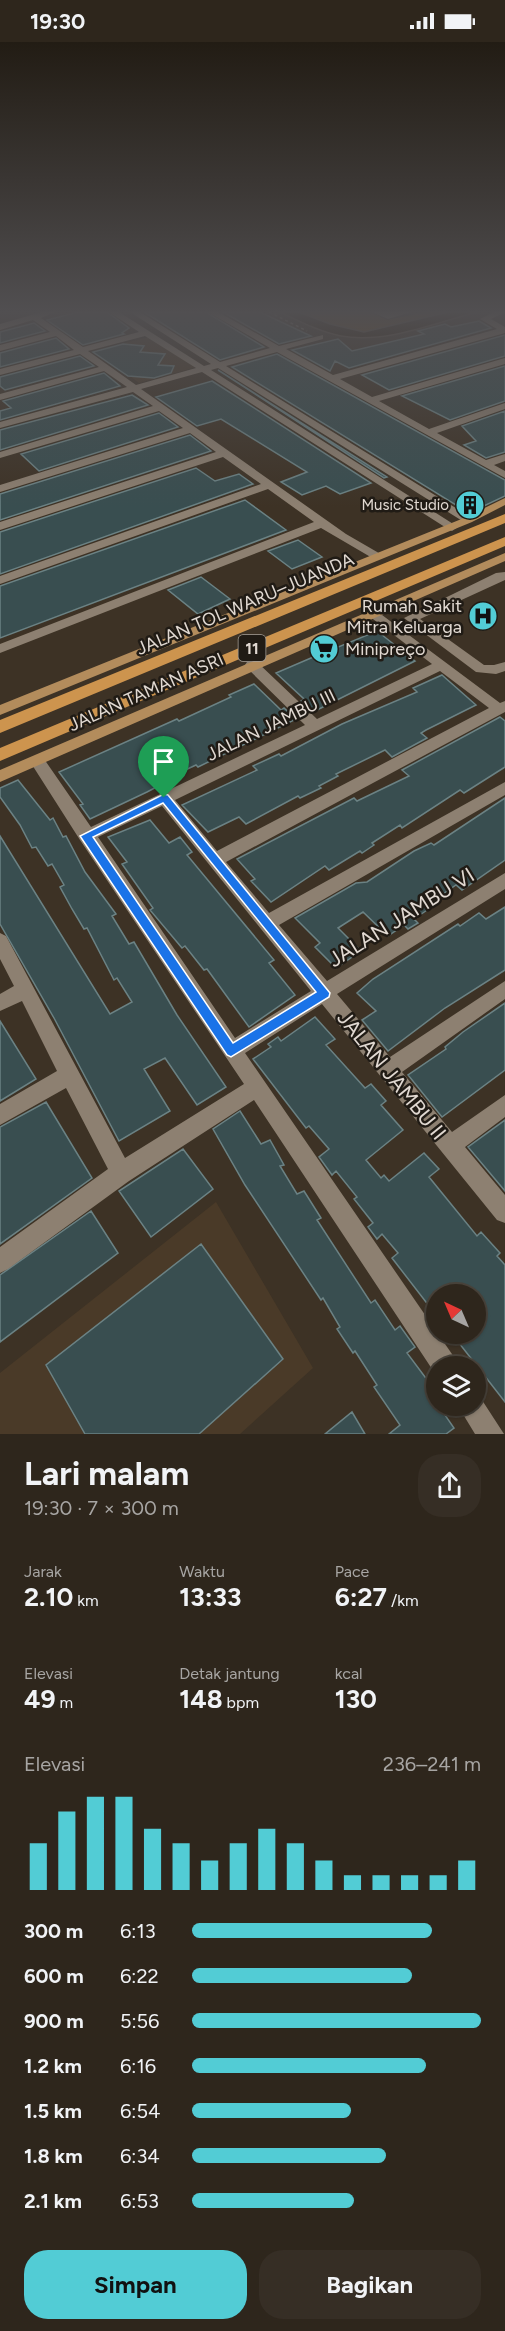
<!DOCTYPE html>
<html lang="id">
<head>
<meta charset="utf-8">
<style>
  body { margin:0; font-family:Figtree,sans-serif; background:#362e25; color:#f1f3f6; height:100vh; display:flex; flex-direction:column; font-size:22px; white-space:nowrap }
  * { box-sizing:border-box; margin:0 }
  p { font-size:20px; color:#a7a5a3 }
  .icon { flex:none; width:33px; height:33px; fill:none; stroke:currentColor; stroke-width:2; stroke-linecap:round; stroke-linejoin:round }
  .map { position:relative; height:1392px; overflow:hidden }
  .sheet { display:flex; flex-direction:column; background:#2e261c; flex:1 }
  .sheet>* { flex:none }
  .needle { width:39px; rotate:316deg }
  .tools { position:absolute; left:426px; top:1242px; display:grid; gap:12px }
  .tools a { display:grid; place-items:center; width:60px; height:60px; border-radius:50%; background:#2e261c; box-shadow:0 2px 4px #0004,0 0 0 2px #49433b; font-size:30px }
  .pin { position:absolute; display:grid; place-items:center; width:51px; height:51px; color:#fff; margin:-62px -26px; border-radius:50% 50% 50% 0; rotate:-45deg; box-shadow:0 0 6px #0007 }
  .pin .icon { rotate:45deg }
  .round { display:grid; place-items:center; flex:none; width:63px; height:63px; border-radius:24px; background:#362e25 }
  .head { display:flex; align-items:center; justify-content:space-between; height:102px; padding:0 24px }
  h1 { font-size:33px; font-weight:700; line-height:45px }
  .metrics { display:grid; grid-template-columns:repeat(3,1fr); gap:9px; height:102px; padding:6px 24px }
  .metrics div { display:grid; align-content:center }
  .metrics b { font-size:26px; font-weight:700 }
  .metrics small { font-size:16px; font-weight:400 }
  .metrics p { font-size:16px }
  .chart { height:168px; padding:12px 24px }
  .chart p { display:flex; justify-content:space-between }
  .chart svg { width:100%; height:108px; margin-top:6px; stroke:#52ccd5; stroke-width:6 }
  .action { display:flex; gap:12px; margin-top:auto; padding:12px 24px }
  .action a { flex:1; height:69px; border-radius:24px; background:#52ccd5; color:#111; font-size:24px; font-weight:700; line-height:69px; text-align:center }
  .action a+a { background:#362e25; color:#f1f3f6 }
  ul { padding:0 24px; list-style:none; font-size:20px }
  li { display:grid; grid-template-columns:96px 72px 1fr; align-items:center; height:45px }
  li i { height:15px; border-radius:8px; background:#52ccd5 }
  .status { display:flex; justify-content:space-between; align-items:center; height:42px; padding:0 30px; background:#2e261c; direction:ltr }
  .status svg { height:16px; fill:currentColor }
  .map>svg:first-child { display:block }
  .built { fill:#4a3a28 }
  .green { fill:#704c1f }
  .water { fill:#261400; stroke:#5e4f3f; stroke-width:1.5 }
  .building { fill:#394e50; stroke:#6b8284; stroke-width:1.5 }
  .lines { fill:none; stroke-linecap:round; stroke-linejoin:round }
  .path { stroke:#938a80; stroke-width:1.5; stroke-dasharray:3 3; stroke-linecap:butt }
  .minor { fill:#8d8071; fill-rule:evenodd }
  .major { fill:#b38c5c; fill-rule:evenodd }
  .highway { fill:#cd944e; fill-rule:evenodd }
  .route { fill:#1a73e8; stroke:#fff; stroke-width:1.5; fill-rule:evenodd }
  .labels { text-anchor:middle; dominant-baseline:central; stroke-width:5; stroke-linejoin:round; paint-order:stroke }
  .far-poi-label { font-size:15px; fill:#e1d9d2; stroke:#201b15; text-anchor:end }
  .shield { fill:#201b15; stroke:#a7a099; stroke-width:1.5 }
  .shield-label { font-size:16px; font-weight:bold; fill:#e1d9d2 }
  .street-label { font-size:18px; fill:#e1d9d2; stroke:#201b15 }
  .poi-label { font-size:18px; fill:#e1d9d2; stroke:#201b15; text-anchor:end }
  .near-street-label { font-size:21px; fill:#e1d9d2; stroke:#201b15 }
</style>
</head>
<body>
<div class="status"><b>19:30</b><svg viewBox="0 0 49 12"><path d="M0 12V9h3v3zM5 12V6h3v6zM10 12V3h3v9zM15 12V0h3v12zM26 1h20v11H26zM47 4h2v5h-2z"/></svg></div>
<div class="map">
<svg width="505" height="1392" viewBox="0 0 505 1392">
  <rect width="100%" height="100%" fill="#3d3225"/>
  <!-- built -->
  <path class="built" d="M149 295 197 325 139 341 96 308Z
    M216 1160 313 1326 240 1392H0V1331Z"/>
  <!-- green -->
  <path class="green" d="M299 270H370L387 278 427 270H448L364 290 330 282Z"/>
  <!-- water -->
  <path class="water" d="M280 270H299L330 282 364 290 448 270H477C435 281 386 302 341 294 320 290 299 279 280 270Z"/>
  <!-- building -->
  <path class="building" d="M78 270H107L129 286 122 291 124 292 83 303 47 278Z
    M144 270H206L264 305 220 318Z
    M223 270H260L311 294 279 302Z
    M479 279 491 286 349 326 335 319 330 329 292 308 338 297 352 309 424 292 418 289 445 282 451 285Z
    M34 281 45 289 0 301V290Z
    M505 293V314L389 348 362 333Z
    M56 296 69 307 0 325V311Z
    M123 302 144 304 140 310 165 312 158 323 174 324 171 331 154 336 128 334 93 310Z
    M277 312 505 438V454L469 471 232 325Z
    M80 314 94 324 5 348 0 344V335Z
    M505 324V359L450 378 402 354Z
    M218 328 387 435 384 436Z
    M104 331 120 344 0 378V369L11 366 3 359Z
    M212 339 371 441 340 452 326 444 302 453 281 440 307 430 221 377 197 384 156 355Z
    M132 353 148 363 0 408V388Z
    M505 369V410L486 416 464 403 476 399 462 384Z
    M159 371 178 385 39 429 21 412Z
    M190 393 211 409 0 478V452Z
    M196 426 215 439 239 432 253 442 0 532V490Z
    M245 458 286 488 0 596V544Z
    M298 498 322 515 292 527 268 509Z
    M201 535 230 557 198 572 168 548Z
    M377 589 415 619 313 670 301 659 304 657 276 631 318 613 313 609 330 602 336 606Z
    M442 633 476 663 426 688 421 691 427 696 392 715 385 708 336 732 338 734 319 744 321 746 300 756 298 754 246 782 239 775 208 790 182 763 257 728 253 724 279 712 281 714 342 682 417 650 413 646Z
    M254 642 281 668 284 666 296 677 198 725 196 723 168 736 170 738 147 750 90 777 80 763 83 762 59 730 177 677 179 679 231 655 229 653Z
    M500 675 505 679V725L464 751 460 748 402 786 400 783 372 801 374 803 362 811 360 809 329 828 325 824 271 860 251 839 255 837 237 817 354 756 357 759 409 734 402 728Z
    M18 738 50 778 53 776 63 795 66 794 85 830 116 872 112 874 129 902 134 900 177 973 226 1045 197 1063 165 1016 144 1027 170 1069 119 1099 54 976 0 882V794L110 972 132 960 117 936 114 938 87 886 84 887 72 867 60 845 64 843 52 822 48 824 36 805 32 806 20 783 0 755V746Z
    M505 756V818L462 848 456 843 433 859 436 862 414 877 418 881 408 887 404 883 388 894 363 870 338 886 361 909 336 926 315 905 320 901 295 876 356 841 367 840 414 809 431 801 434 803Z
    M150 778 169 801 180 795 192 810 187 813 274 918 269 921 295 953 249 985 207 927 204 928 185 904 182 906 150 868 153 866 122 822 127 820 108 795Z
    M505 865V928L445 966 388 1009 362 978 376 969 357 951 373 937 458 882 460 884 479 871 486 877Z
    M505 961V1028L442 1075 408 1033 446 1007 445 1005 463 990Z
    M315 975 335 997 326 1003 365 1046 371 1042 386 1059 381 1063 403 1088 366 1118 381 1136 384 1133 389 1139 424 1111 439 1127 429 1135 477 1194 481 1190 500 1211 497 1214 505 1223V1360L452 1292H476V1252H436V1273L392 1216 398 1211 382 1192 377 1197 368 1185 373 1181 354 1157 357 1155 336 1129 332 1133 319 1115 329 1107 309 1084 306 1086 253 1017 271 1005 268 1002 278 995 281 999Z
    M0 979 36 1037 0 1059Z
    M46 1060 92 1136 0 1202V1085Z
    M240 1069 261 1102 270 1098 284 1123 280 1124 297 1152 304 1149 321 1176 317 1178 371 1261 375 1258 395 1288 400 1284 415 1305 407 1311 431 1343 427 1347 454 1386 446 1392H389L400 1383 374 1345 377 1343 355 1309 353 1311 337 1287 340 1285 323 1256 321 1258 245 1143 213 1087Z
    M505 1078V1149L468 1105Z
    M183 1107 213 1147 151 1195 119 1149Z
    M91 1169 118 1211 0 1300V1233Z
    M201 1202 283 1317 199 1392H85L46 1323Z
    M352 1370 365 1392H325Z"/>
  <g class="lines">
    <!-- path -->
    <path class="path" d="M269 270 307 289"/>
    <!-- minor -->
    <path class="minor" d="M42 270H55L41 276 83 305 139 290 109 270H119L204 324 211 322 130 270H140L220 320 270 306 208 270H218L279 304 323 293V297L286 307 333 333 497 287 480 277 494 270H505L491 277 505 285V291L340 337 372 355 505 316V322L379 359 429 387 505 361V367L437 391 486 418 505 412V419L494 423 505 429V436L277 310 226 324 472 476V480H464L218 326 211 328 458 485 452 489 448 487 202 330 141 347 346 492 384 514 378 518 374 517 321 486 0 611V602L314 480 268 447 0 542V534L261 442 223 415 0 488V480L216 410 190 391 0 450V443L183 386 159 369 0 416V410L153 364 133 350 0 386V380L127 345 104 329 0 358V352L99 325 80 312 0 333V327L74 308 56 294 0 309V303L50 290 33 278 0 288V282ZM145 294 196 326 136 343 88 309Z
      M372 270H411L388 277Z
      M505 530V538L420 577 484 623H494L505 620V629L496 632 476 630 404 576 496 531Z
      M374 567 500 661 505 659V670L226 820 269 871 505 740V753L279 883 327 939 505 831V847L337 952 390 1015 505 939V957L402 1030 452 1090 505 1053V1075L465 1105 505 1153V1181L497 1178 322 962 245 1011 454 1315 457 1324H436V1333L254 1058 129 1139 8 1227 0 1231V1205L108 1127 66 1046 0 1083V1062L57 1029 22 959 0 969V952L14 944 0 917V891L6 894 125 1116 244 1042 80 798 29 718 37 713 42 714 91 785 305 683 247 626 245 623 247 620H257L317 677 432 622 369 574 367 571ZM440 629 489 666 217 809 175 758ZM162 764 311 949 235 996 98 795Z
      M476 1353 480 1355 504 1392H475L458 1364H476Z"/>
    <!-- major -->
    <path class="major" d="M505 456V463L472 480 0 673V663L464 476Z
      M505 511V519L0 740V728Z"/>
    <!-- highway -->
    <path class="highway" d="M505 472V481L0 691V678Z
      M505 495V504L0 719V706Z"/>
  </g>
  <!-- sky -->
  <linearGradient id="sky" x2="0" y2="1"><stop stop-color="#221c14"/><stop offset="0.58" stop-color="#514f51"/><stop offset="1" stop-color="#514f51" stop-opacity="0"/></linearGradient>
  <rect width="505" height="465" fill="url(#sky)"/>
  <!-- route -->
  <path class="route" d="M164 752 168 753 330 951 329 955 231 1015 227 1013 80 794ZM163 761 316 950 233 1001 93 795Z"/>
  <!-- icons -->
  <defs>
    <g id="building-disc" transform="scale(1.5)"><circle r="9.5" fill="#52ccd5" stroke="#201b15"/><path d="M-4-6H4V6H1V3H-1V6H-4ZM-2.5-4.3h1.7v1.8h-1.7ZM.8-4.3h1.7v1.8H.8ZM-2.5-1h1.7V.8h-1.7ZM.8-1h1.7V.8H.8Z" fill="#111"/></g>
    <g id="hospital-disc" transform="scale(1.5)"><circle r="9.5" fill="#52ccd5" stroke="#201b15"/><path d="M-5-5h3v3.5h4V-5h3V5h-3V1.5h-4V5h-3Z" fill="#111"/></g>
    <g id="supermarket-disc" transform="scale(1.5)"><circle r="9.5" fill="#52ccd5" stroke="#201b15"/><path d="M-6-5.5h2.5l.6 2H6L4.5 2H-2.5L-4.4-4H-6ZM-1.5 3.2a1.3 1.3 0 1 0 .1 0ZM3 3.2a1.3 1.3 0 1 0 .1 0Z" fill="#111"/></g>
  </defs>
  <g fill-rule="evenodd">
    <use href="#building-disc" x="470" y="463"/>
    <use href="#hospital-disc" x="483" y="574"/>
    <use href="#supermarket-disc" x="324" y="607"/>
  </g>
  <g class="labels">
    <!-- far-poi labels -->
    <g class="far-poi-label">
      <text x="449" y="463">Music Studio</text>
    </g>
    <!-- shield labels -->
    <rect class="shield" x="238.5" y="593" width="27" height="26" rx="4.5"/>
    <g class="shield-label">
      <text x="252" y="606">11</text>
    </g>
    <!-- street labels -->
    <g class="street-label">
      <text transform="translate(245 562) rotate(-23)">JALAN TOL WARU–JUANDA</text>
      <text transform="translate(146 650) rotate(-24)">JALAN TAMAN ASRI</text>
      <text transform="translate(271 683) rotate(-26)">JALAN JAMBU III</text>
    </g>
    <!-- poi labels -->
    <g class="poi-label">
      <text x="462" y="564">Rumah Sakit<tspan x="462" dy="21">Mitra Keluarga</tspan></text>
      <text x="345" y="607" text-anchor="start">Minipreço</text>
    </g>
    <!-- near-street labels -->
    <g class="near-street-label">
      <text transform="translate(401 875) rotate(-32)">JALAN JAMBU VI</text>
      <text transform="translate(392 1033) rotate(51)">JALAN JAMBU II</text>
    </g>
  </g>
</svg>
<div class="tools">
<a><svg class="needle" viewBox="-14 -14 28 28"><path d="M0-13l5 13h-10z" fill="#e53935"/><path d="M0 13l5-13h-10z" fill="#a7a5a3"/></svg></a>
<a><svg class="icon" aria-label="layers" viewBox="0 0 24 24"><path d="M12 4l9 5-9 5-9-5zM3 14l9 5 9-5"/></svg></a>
</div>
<div class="pin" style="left:164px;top:756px;background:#1e9e55"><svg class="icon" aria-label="arrive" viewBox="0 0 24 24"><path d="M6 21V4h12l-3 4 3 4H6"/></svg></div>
</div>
<section class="sheet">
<div class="head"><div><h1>Lari malam</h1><p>19:30 · 7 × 300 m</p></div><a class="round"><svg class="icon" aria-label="share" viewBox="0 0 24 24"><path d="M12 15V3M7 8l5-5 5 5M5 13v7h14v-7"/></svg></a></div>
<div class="metrics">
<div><p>Jarak</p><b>2.10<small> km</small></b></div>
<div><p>Waktu</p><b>13:33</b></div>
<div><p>Pace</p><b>6:27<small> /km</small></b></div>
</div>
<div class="metrics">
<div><p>Elevasi</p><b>49<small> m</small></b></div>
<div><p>Detak jantung</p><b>148<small> bpm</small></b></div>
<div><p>kcal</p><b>130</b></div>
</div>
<div class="chart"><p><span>Elevasi</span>236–241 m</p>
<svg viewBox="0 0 160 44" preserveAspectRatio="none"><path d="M5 44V25M15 44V12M25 44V6M35 44V6M45 44V19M55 44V25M65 44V32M75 44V25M85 44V19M95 44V25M105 44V32M115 44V38M125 44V38M135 44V38M145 44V38M155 44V32"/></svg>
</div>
<ul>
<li><b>300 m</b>6:13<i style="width:83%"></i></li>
<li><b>600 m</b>6:22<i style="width:76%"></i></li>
<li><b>900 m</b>5:56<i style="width:100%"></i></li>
<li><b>1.2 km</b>6:16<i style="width:81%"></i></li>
<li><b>1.5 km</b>6:54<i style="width:55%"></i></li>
<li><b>1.8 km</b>6:34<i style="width:67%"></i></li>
<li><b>2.1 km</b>6:53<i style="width:56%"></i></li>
</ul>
<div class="action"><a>Simpan</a><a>Bagikan</a></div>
</section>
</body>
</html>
